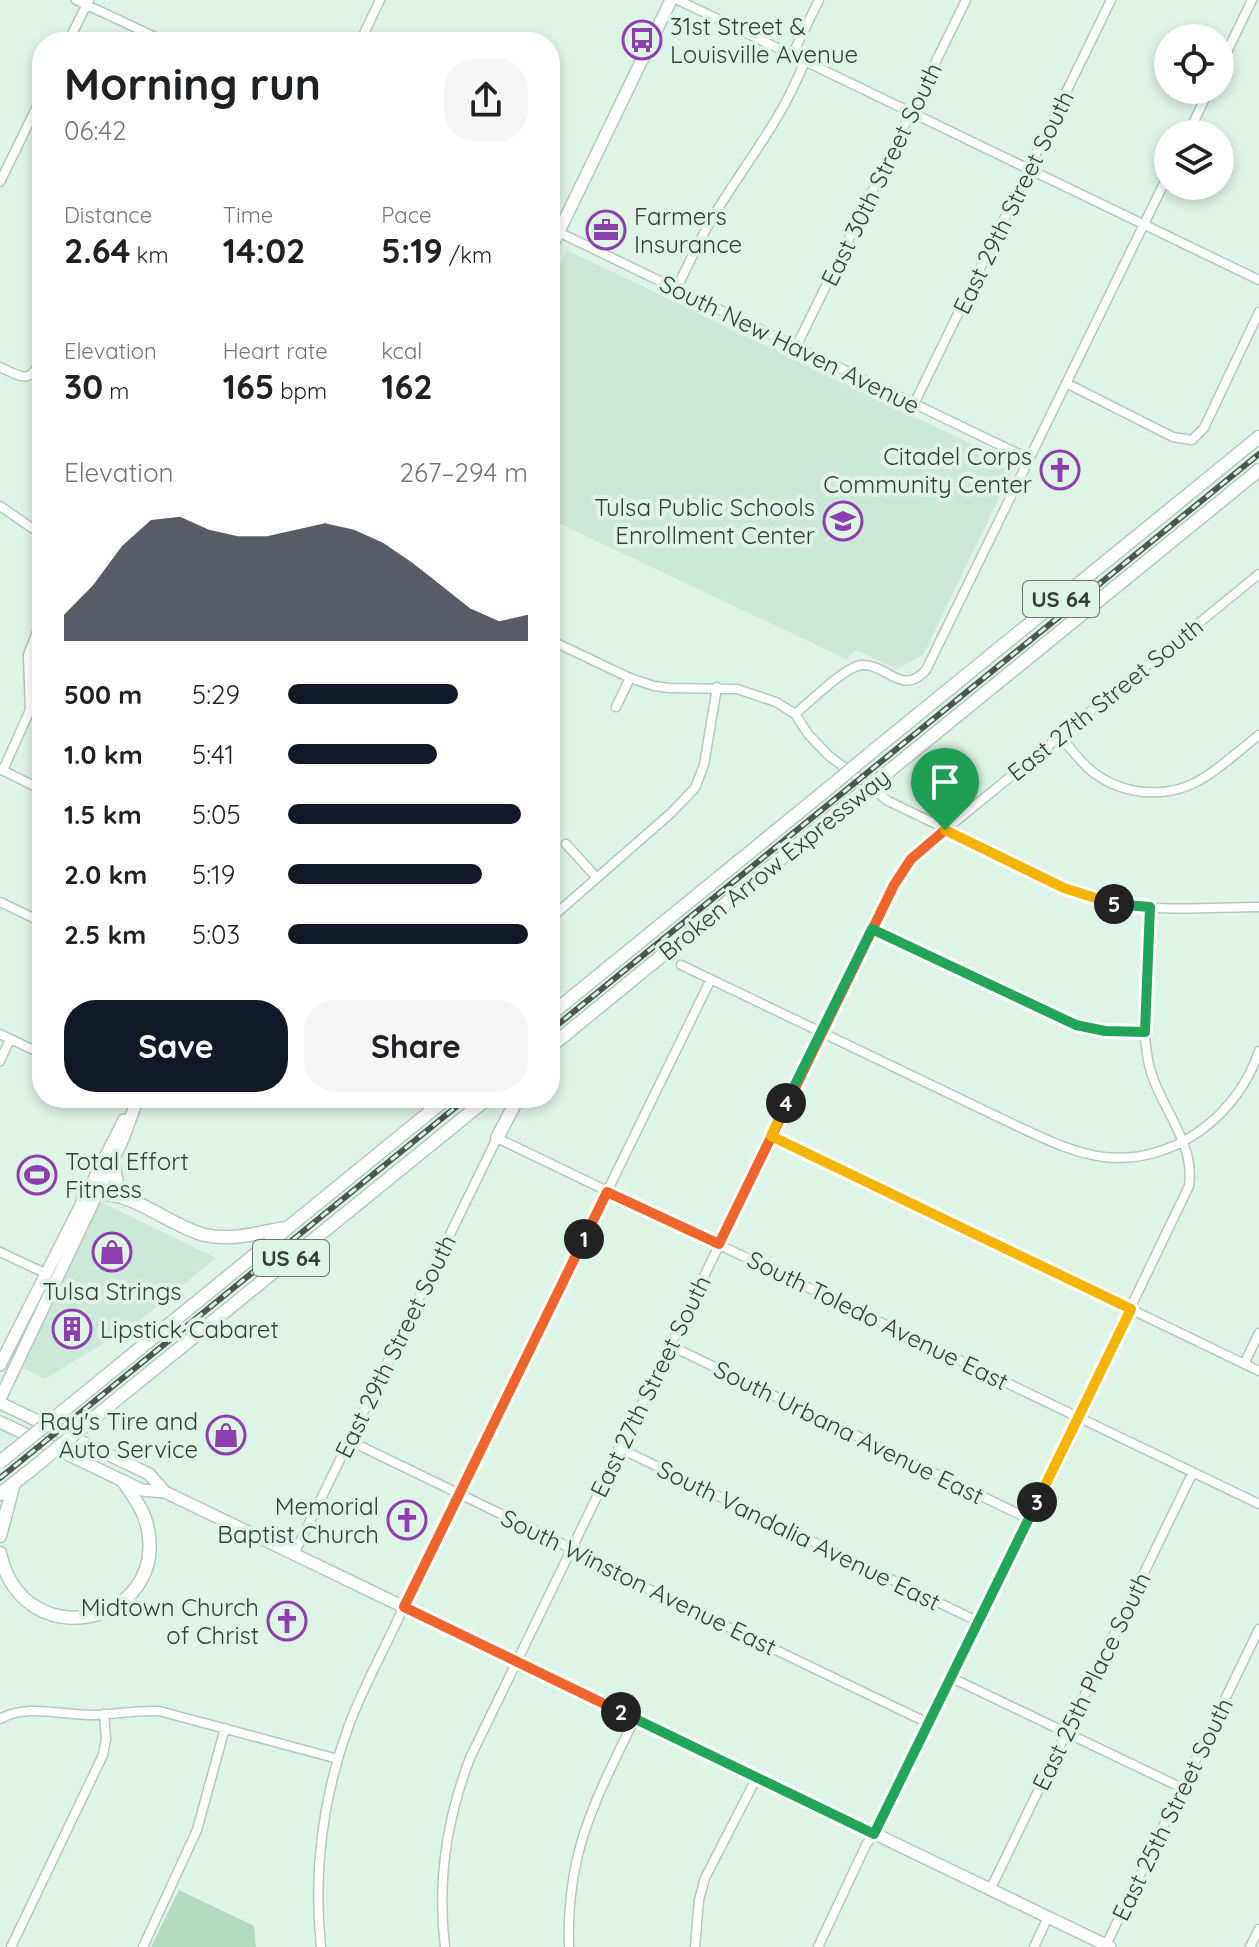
<!DOCTYPE html>
<html lang="en">
<head>
<meta charset="utf-8">
<style>
  body { margin:0; font-family:Quicksand,sans-serif; background:#f6f6f6; color:#202124; height:100vh; display:flex; flex-direction:column; font-size:30px; white-space:nowrap }
  * { box-sizing:border-box; margin:0 }
  p { font-size:26px; color:#757577 }
  .icon { flex:none; width:44px; height:44px; fill:none; stroke:currentColor; stroke-width:2; stroke-linecap:round; stroke-linejoin:round }
  .map { position:relative; flex:1; overflow:hidden }
  .drawer { position:absolute; left:32px; top:32px; width:528px; height:1076px; display:flex; flex-direction:column; background:#fff; border-radius:32px; box-shadow:0 4px 12px #0003 }
  .drawer>* { flex:none }
  .buttons { position:absolute; left:1154px; top:24px; display:grid; gap:16px }
  .buttons a { display:grid; place-items:center; width:80px; height:80px; border-radius:50%; background:#fff; box-shadow:0 4px 12px #0003; font-size:40px }
  .pin { position:absolute; display:grid; place-items:center; width:68px; height:68px; color:#fff; margin:-82px -34px; border-radius:50% 50% 50% 0; rotate:-45deg; box-shadow:0 0 8px #0007 }
  .pin .icon { rotate:45deg }
  .km { position:absolute; width:40px; height:40px; margin:-20px; border-radius:50%; background:#222; color:#fff; font-size:22px; line-height:40px; text-align:center }
  .round { display:grid; place-items:center; flex:none; width:84px; height:84px; border-radius:32px; background:#f6f6f6 }
  .headline { display:flex; align-items:center; justify-content:space-between; height:136px; padding:0 32px }
  h1 { font-size:44px; font-weight:800; line-height:60px }
  .metrics { display:grid; grid-template-columns:repeat(3,1fr); gap:12px; height:136px; padding:8px 32px }
  .metrics div { display:grid; align-content:center }
  .metrics b { font-size:34px; font-weight:800 }
  .metrics small { font-size:22px; font-weight:400 }
  .metrics p { font-size:22px }
  .chart { height:224px; padding:16px 32px }
  .chart p { display:flex; justify-content:space-between }
  .chart svg { width:100%; height:144px; margin-top:8px; fill:#111827; opacity:.7 }
  .action { display:flex; gap:16px; margin-top:auto; padding:16px 32px }
  .action a { flex:1; height:92px; border-radius:32px; background:#111827; color:#fff; font-size:32px; font-weight:800; line-height:92px; text-align:center }
  .action a+a { background:#f6f6f6; color:#202124 }
  ul { padding:0 32px; list-style:none; font-size:26px }
  li { display:grid; grid-template-columns:128px 96px 1fr; align-items:center; height:60px }
  li i { height:20px; border-radius:10px; background:#111827 }
  .map>svg:first-child { display:block }
  .built { fill:#cce9d7 }
  .green { fill:#b3dbc2 }
  .lines { fill:none; stroke-linecap:round; stroke-linejoin:round }
  .minor-casing { stroke:#b3c9bb; stroke-width:11 }
  .major-casing { stroke:#b3c9bb; stroke-width:14 }
  .highway-casing { stroke:#b3c9bb; stroke-width:15 }
  .minor { stroke:#fff; stroke-width:8 }
  .major { stroke:#fff; stroke-width:11 }
  .highway { stroke:#fff; stroke-width:12 }
  .rail-casing { stroke:#4c5650; stroke-width:6 }
  .rail { stroke:#def4e6; stroke-width:3; stroke-dasharray:9; stroke-linecap:butt }
  .highway-bridge-casing { stroke:#b3c9bb; stroke-width:15; stroke-linecap:butt }
  .highway-bridge { stroke:#fff; stroke-width:12 }
  .split-1-casing { stroke:#fff; stroke-width:16 }
  .split-2-casing { stroke:#fff; stroke-width:16 }
  .split-3-casing { stroke:#fff; stroke-width:16 }
  .split-4-casing { stroke:#fff; stroke-width:16 }
  .split-5-casing { stroke:#fff; stroke-width:16 }
  .split-6-casing { stroke:#fff; stroke-width:16 }
  .split-1 { stroke:#f0652b; stroke-width:10 }
  .split-2 { stroke:#f0652b; stroke-width:10 }
  .split-3 { stroke:#22a559; stroke-width:10 }
  .split-4 { stroke:#f5b400; stroke-width:10 }
  .split-5 { stroke:#22a559; stroke-width:10 }
  .split-6 { stroke:#f5b400; stroke-width:10 }
  .labels { text-anchor:middle; dominant-baseline:central; stroke-width:8; stroke-linejoin:round; paint-order:stroke }
  .shield { fill:#def4e6; stroke:#68756d; stroke-width:2 }
  .shield-label { font-size:22px; font-weight:bold; fill:#363e39 }
  .poi-label { font-size:24px; fill:#363e39; stroke:#def4e6; text-anchor:end }
  .street-label { font-size:24px; fill:#363e39; stroke:#def4e6 }
</style>
</head>
<body>
<div class="map">
<svg width="1259" height="1947" viewBox="0 0 1259 1947">
  <rect width="100%" height="100%" fill="#def4e6"/>
  <!-- built -->
  <path class="built" d="M567 250 1015 465 923 655 897 669 856 650 846 659 550 519V286Z
    M103 1203 216 1258 136 1323 45 1379 23 1368 97 1204Z"/>
  <!-- green -->
  <path class="green" d="M179 1890 254 1926 256 1947H151Z"/>
  <g class="lines">
    <!-- minor casing -->
    <g class="minor-casing">
      <path id="minor" d="M76 0 166 42
        M678 0 1259 280
        M68 42 89 0
        M360 42 380 0
        M792 55 819 0
        M1220 66 1252 0
        M1188 134 1209 90
        M0 182 42 96
        M550 228 1029 459
        M676 290C689 263 701 236 716 212 749 158 781 121 805 61
        M796 347 966 0
        M0 367C21 377 30 385 42 359
        M1066 383 1173 437 1192 440 1204 428 1259 312
        M914 404 1111 0
        M0 506 42 535
        M550 640 630 678 654 686 669 688 737 689 776 702 795 714 808 734 828 755 888 801 1084 895C1138 915 1203 907 1259 907
        M616 707 630 678
        M795 714C809 703 845 666 862 665 887 664 902 697 926 670L1168 175
        M1060 736C1071 749 1081 763 1094 773 1127 797 1171 799 1205 777 1224 765 1241 749 1259 735
        M0 769 42 790
        M3 770 30 710 28 655 42 619
        M566 844 597 878
        M0 902 42 922
        M550 919 671 813 695 788 704 765 717 687
        M872 929 1076 1025 1105 1031 1145 1032
        M681 965 1017 1126C1045 1139 1073 1153 1104 1157 1174 1165 1238 1115 1259 1051
        M0 1034 42 1054
        M0 1061 10 1039
        M771 1136 1259 1371
        M0 1252 45 1273
        M669 1345 1029 1519
        M1244 1364 1259 1333
        M348 1440 561 1543 580 1556 930 1724
        M619 1448 979 1622
        M294 1554 497 1138 1259 1504
        M952 1678 1182 1788
        M0 1719C26 1703 65 1716 95 1715 117 1714 137 1710 159 1711L338 1759
        M990 1890 1193 1472
        M1106 1945 1259 1629
        M11 1947 103 1755 106 1739 104 1714
        M143 1947 197 1830 225 1728
        M321 1947C313 1871 323 1796 349 1725 363 1688 382 1654 398 1619L711 979
        M445 1947C437 1882 447 1818 470 1758L894 885 911 859 945 830 1259 574
        M569 1947C566 1852 595 1801 635 1718
        M695 1947 699 1900 705 1878 757 1777
        M818 1947 866 1845 883 1820 930 1724 1189 1186C1196 1140 1156 1104 1148 1060 1139 1013 1148 955 1150 907
        M1034 1947 1048 1917
        M1250 1947 1259 1929"/>
    </g>
    <!-- major casing -->
    <g class="major-casing">
      <path id="major" d="M550 250 671 0
        M0 1365 124 1120
        M0 1399 123 1139 138 1098
        M0 1403 149 1474 165 1492
        M0 1422 142 1490 165 1492 1110 1947"/>
    </g>
    <!-- highway casing -->
    <g class="highway-casing">
      <path id="highway" d="M862 760 1259 437
        M883 776 1259 470
        M550 1015 836 782
        M550 1047 855 798
        M497 1138 518 1098
        M113 1160 117 1185 126 1199
        M83 1197C125 1182 165 1225 205 1235 232 1241 258 1233 285 1228
        M68 1407 447 1098
        M95 1417 488 1098
        M0 1494 32 1469
        M0 1536 14 1483
        M0 1553C23 1658 166 1624 148 1530 145 1511 133 1496 123 1481"/>
    </g>
    <!-- minor -->
    <use href="#minor" class="minor"/>
    <!-- major -->
    <use href="#major" class="major"/>
    <!-- highway -->
    <use href="#highway" class="highway"/>
    <!-- rail casing -->
    <g class="rail-casing">
      <path id="rail" d="M550 1031 1259 454
        M0 1478 467 1098"/>
    </g>
    <!-- rail -->
    <use href="#rail" class="rail"/>
    <!-- highway-bridge casing -->
    <g class="highway-bridge-casing">
      <path id="highway-bridge" d="M836 782 862 760
        M855 798 883 776
        M0 1462 68 1407
        M32 1469 95 1417"/>
    </g>
    <!-- highway-bridge -->
    <use href="#highway-bridge" class="highway-bridge"/>
  </g>
  <g class="lines">
    <!-- split-1 casing -->
    <g class="split-1-casing">
      <path id="split-1" d="M584 1239 607 1192 719 1244 894 885 911 859 945 830"/>
    </g>
    <!-- split-2 casing -->
    <g class="split-2-casing">
      <path id="split-2" d="M584 1239 404 1607 621 1712"/>
    </g>
    <!-- split-3 casing -->
    <g class="split-3-casing">
      <path id="split-3" d="M621 1712 874 1834 1037 1502"/>
    </g>
    <!-- split-4 casing -->
    <g class="split-4-casing">
      <path id="split-4" d="M786 1103 771 1136 1131 1309 1037 1502"/>
    </g>
    <!-- split-5 casing -->
    <g class="split-5-casing">
      <path id="split-5" d="M786 1103 872 929 1076 1025 1105 1031 1145 1032 1150 907 1114 904"/>
    </g>
    <!-- split-6 casing -->
    <g class="split-6-casing">
      <path id="split-6" d="M945 830 1064 888 1114 904"/>
    </g>
    <!-- split-1 -->
    <use href="#split-1" class="split-1"/>
    <!-- split-2 -->
    <use href="#split-2" class="split-2"/>
    <!-- split-3 -->
    <use href="#split-3" class="split-3"/>
    <!-- split-4 -->
    <use href="#split-4" class="split-4"/>
    <!-- split-5 -->
    <use href="#split-5" class="split-5"/>
    <!-- split-6 -->
    <use href="#split-6" class="split-6"/>
  </g>
  <!-- icons -->
  <defs>
    <g id="bus-ring" transform="scale(2)"><circle r="9.5" fill="#def4e6" stroke="#8e3faf" stroke-width="1.5"/><path d="M-5-6H5V4H4V6H2V4H-2V6H-4V4H-5ZM-3.5-4V0h7V-4ZM-3.5 1.2v1.5H-2V1.2ZM2 1.2v1.5H3.5V1.2Z" fill="#8e3faf"/></g>
    <g id="office-ring" transform="scale(2)"><circle r="9.5" fill="#def4e6" stroke="#8e3faf" stroke-width="1.5"/><path d="M-6-3h4V-5.5h4V-3h4V5H-6ZM-1-4.5V-3h2v-1.5ZM-6 0V1H6V0Z" fill="#8e3faf"/></g>
    <g id="church-ring" transform="scale(2)"><circle r="9.5" fill="#def4e6" stroke="#8e3faf" stroke-width="1.5"/><path d="M-1.2-6h2.4v3.5h3.3v2.4h-3.3V6h-2.4V-.1h-3.3v-2.4h3.3Z" fill="#8e3faf"/></g>
    <g id="school-ring" transform="scale(2)"><circle r="9.5" fill="#def4e6" stroke="#8e3faf" stroke-width="1.5"/><path d="M0-5L7-2L0 1L-7-2ZM-4 1L0 2.5L4 1V4Q0 6-4 4Z" fill="#8e3faf"/></g>
    <g id="stadium-ring" transform="scale(2)"><circle r="9.5" fill="#def4e6" stroke="#8e3faf" stroke-width="1.5"/><path d="M0-5a6.5 5 0 1 0 0 10a6.5 5 0 1 0 0-10ZM-3.5-1.8h7v3.6h-7Z" fill="#8e3faf"/></g>
    <g id="shop-ring" transform="scale(2)"><circle r="9.5" fill="#def4e6" stroke="#8e3faf" stroke-width="1.5"/><path d="M-5-2.5h2.3a2.7 3.5 0 0 1 5.4 0H5L5.5 6h-11ZM-1.5-2.5h3a1.5 2.3 0 0 0-3 0Z" fill="#8e3faf"/></g>
    <g id="building-ring" transform="scale(2)"><circle r="9.5" fill="#def4e6" stroke="#8e3faf" stroke-width="1.5"/><path d="M-4-6H4V6H1V3H-1V6H-4ZM-2.5-4.3h1.7v1.8h-1.7ZM.8-4.3h1.7v1.8H.8ZM-2.5-1h1.7V.8h-1.7ZM.8-1h1.7V.8H.8Z" fill="#8e3faf"/></g>
  </defs>
  <g fill-rule="evenodd">
    <use href="#bus-ring" x="642" y="40"/>
    <use href="#office-ring" x="606" y="230"/>
    <use href="#church-ring" x="1060" y="470"/>
    <use href="#school-ring" x="843" y="521"/>
    <use href="#stadium-ring" x="37" y="1175"/>
    <use href="#shop-ring" x="112" y="1252"/>
    <use href="#building-ring" x="72" y="1329"/>
    <use href="#shop-ring" x="226" y="1435"/>
    <use href="#church-ring" x="407" y="1520"/>
    <use href="#church-ring" x="287" y="1621"/>
  </g>
  <g class="labels">
    <!-- shield labels -->
    <g class="shield">
      <rect x="1023" y="581" width="76" height="36" rx="6"/>
      <rect x="253" y="1240" width="76" height="36" rx="6"/>
    </g>
    <g class="shield-label">
      <text x="1061" y="599">US 64</text>
      <text x="291" y="1258">US 64</text>
    </g>
    <!-- poi labels -->
    <g class="poi-label">
      <text x="670" y="26" text-anchor="start">31st Street &amp;<tspan x="670" dy="28">Louisville Avenue</tspan></text>
      <text x="634" y="216" text-anchor="start">Farmers<tspan x="634" dy="28">Insurance</tspan></text>
      <text x="1032" y="456">Citadel Corps<tspan x="1032" dy="28">Community Center</tspan></text>
      <text x="815" y="507">Tulsa Public Schools<tspan x="815" dy="28">Enrollment Center</tspan></text>
      <text x="65" y="1161" text-anchor="start">Total Effort<tspan x="65" dy="28">Fitness</tspan></text>
      <text x="112" y="1291" text-anchor="middle">Tulsa Strings</text>
      <text x="100" y="1329" text-anchor="start">Lipstick Cabaret</text>
      <text x="198" y="1421">Ray's Tire and<tspan x="198" dy="28">Auto Service</tspan></text>
      <text x="379" y="1506">Memorial<tspan x="379" dy="28">Baptist Church</tspan></text>
      <text x="259" y="1607">Midtown Church<tspan x="259" dy="28">of Christ</tspan></text>
    </g>
    <!-- street labels -->
    <g class="street-label">
      <text transform="translate(881 174) rotate(-64)">East 30th Street South</text>
      <text transform="translate(1013 202) rotate(-64)">East 29th Street South</text>
      <text transform="translate(790 344) rotate(26)">South New Haven Avenue</text>
      <text transform="translate(1105 699) rotate(-39)">East 27th Street South</text>
      <text transform="translate(774 864) rotate(-39)">Broken Arrow Expressway</text>
      <text transform="translate(878 1320) rotate(26)">South Toledo Avenue East</text>
      <text transform="translate(395 1346) rotate(-64)">East 29th Street South</text>
      <text transform="translate(650 1386) rotate(-64)">East 27th Street South</text>
      <text transform="translate(849 1432) rotate(26)">South Urbana Avenue East</text>
      <text transform="translate(799 1535) rotate(26)">South Vandalia Avenue East</text>
      <text transform="translate(639 1582) rotate(26)">South Winston Avenue East</text>
      <text transform="translate(1091 1681) rotate(-64)">East 25th Place South</text>
      <text transform="translate(1172 1809) rotate(-64)">East 25th Street South</text>
    </g>
  </g>
</svg>
<div class="buttons">
<a><svg class="icon" aria-label="locate" viewBox="0 0 24 24"><circle cx="12" cy="12" r="6"/><path d="M12 2v4M12 18v4M2 12h4M18 12h4"/></svg></a>
<a><svg class="icon" aria-label="layers" viewBox="0 0 24 24"><path d="M12 4l9 5-9 5-9-5zM3 14l9 5 9-5"/></svg></a>
</div>
<div class="pin" style="left:945px;top:830px;background:#1e9e55"><svg class="icon" aria-label="arrive" viewBox="0 0 24 24"><path d="M6 21V4h12l-3 4 3 4H6"/></svg></div>
<b class="km" style="left:584px;top:1239px">1</b>
<b class="km" style="left:621px;top:1712px">2</b>
<b class="km" style="left:1037px;top:1502px">3</b>
<b class="km" style="left:786px;top:1103px">4</b>
<b class="km" style="left:1114px;top:904px">5</b>
<section class="drawer">
<div class="headline"><div><h1>Morning run</h1><p>06:42</p></div><a class="round"><svg class="icon" aria-label="share" viewBox="0 0 24 24"><path d="M12 15V3M7 8l5-5 5 5M5 13v7h14v-7"/></svg></a></div>
<div class="metrics">
<div><p>Distance</p><b>2.64<small> km</small></b></div>
<div><p>Time</p><b>14:02</b></div>
<div><p>Pace</p><b>5:19<small> /km</small></b></div>
</div>
<div class="metrics">
<div><p>Elevation</p><b>30<small> m</small></b></div>
<div><p>Heart rate</p><b>165<small> bpm</small></b></div>
<div><p>kcal</p><b>162</b></div>
</div>
<div class="chart"><p><span>Elevation</span>267–294 m</p>
<svg viewBox="0 0 160 44" preserveAspectRatio="none"><path d="M0 44V36L10 27L20 15L30 7L40 6L50 10L60 12L70 12L80 10L90 8L100 10L110 14L120 20L130 27L140 34L150 38L160 36V44z"/></svg>
</div>
<ul>
<li><b>500 m</b>5:29<i style="width:71%"></i></li>
<li><b>1.0 km</b>5:41<i style="width:62%"></i></li>
<li><b>1.5 km</b>5:05<i style="width:97%"></i></li>
<li><b>2.0 km</b>5:19<i style="width:81%"></i></li>
<li><b>2.5 km</b>5:03<i style="width:100%"></i></li>
</ul>
<div class="action"><a>Save</a><a>Share</a></div>
</section>
</div>
</body>
</html>
